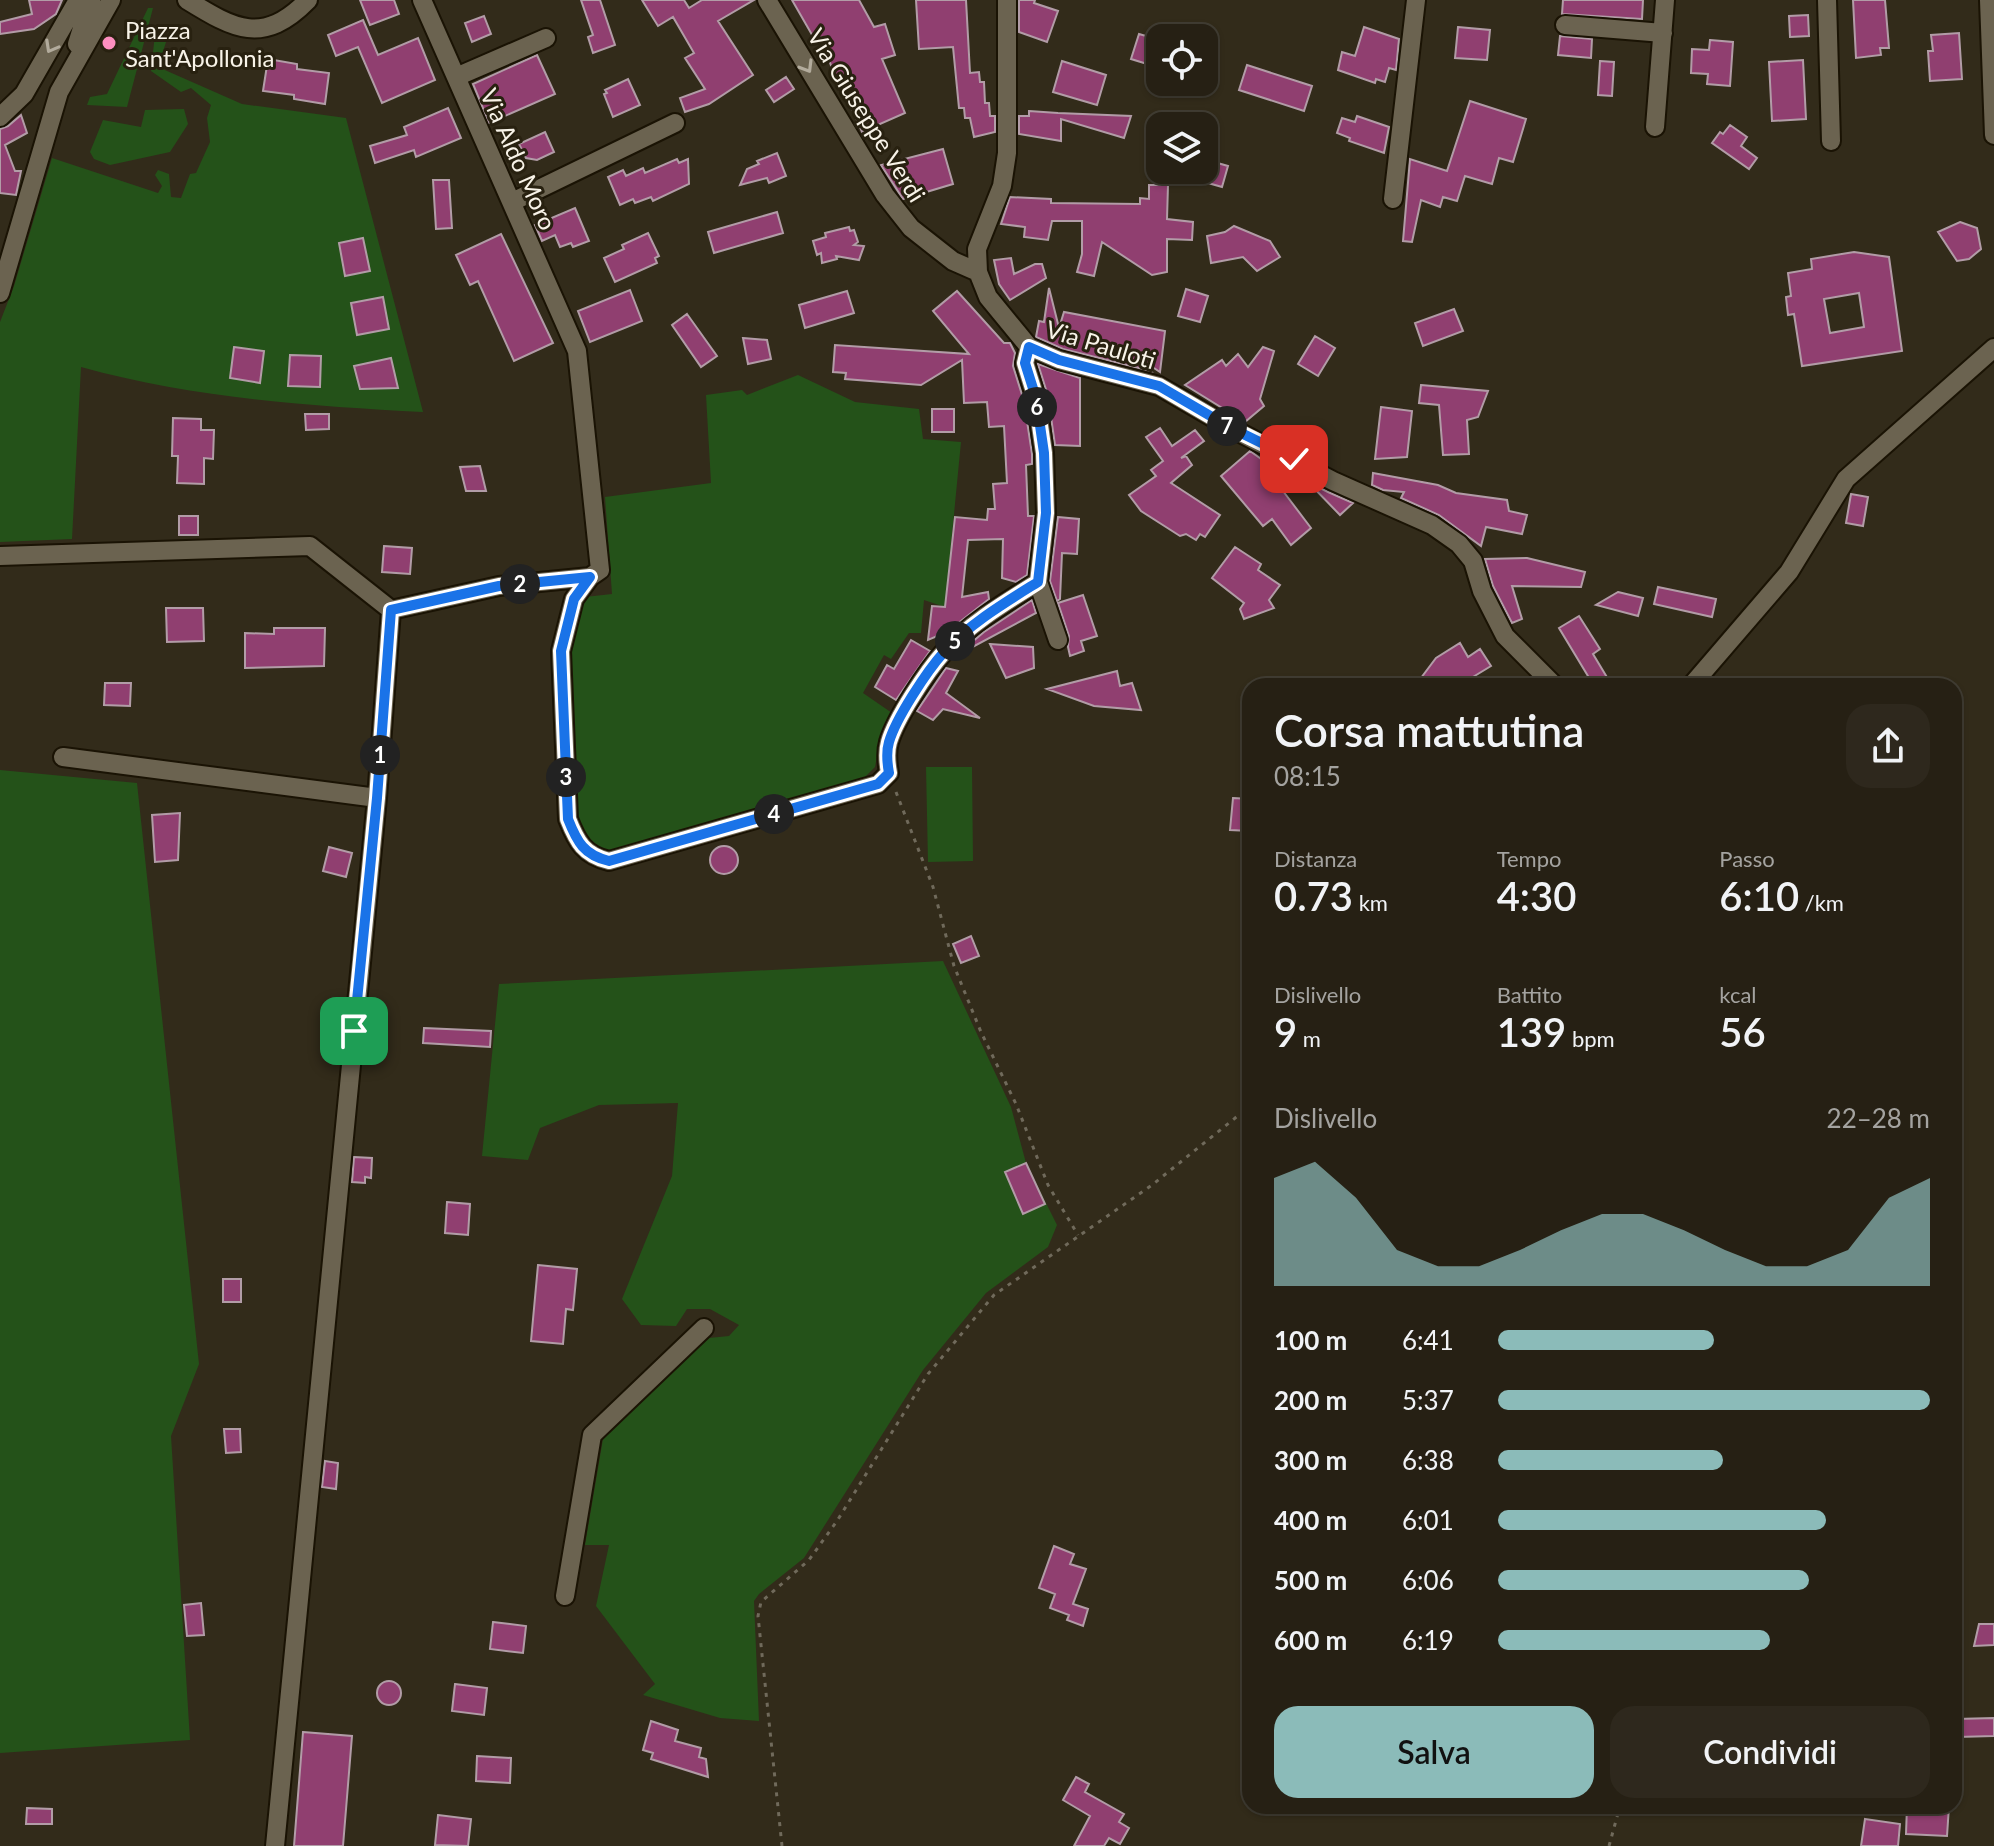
<!DOCTYPE html>
<html lang="it">
<head>
<meta charset="utf-8">
<style>
  body { margin:0; font-family:Lato,sans-serif; background:#2e281d; color:#f1f3f6; height:100vh; display:flex; flex-direction:column; font-size:30px; white-space:nowrap }
  * { box-sizing:border-box; margin:0 }
  p { font-size:26px; color:#a4a3a0 }
  .icon { flex:none; width:44px; height:44px; fill:none; stroke:currentColor; stroke-width:2; stroke-linecap:round; stroke-linejoin:round }
  .map { position:relative; flex:1; overflow:hidden }
  .side { position:absolute; left:1242px; top:678px; width:720px; height:1136px; display:flex; flex-direction:column; background:#262014; border-radius:24px; box-shadow:0 2px 6px #0004,0 0 0 2px #423e34 }
  .side>* { flex:none }
  .controls { position:absolute; left:1146px; top:24px; display:grid; gap:16px }
  .controls a { display:grid; place-items:center; width:72px; height:72px; border-radius:16px; background:#262014; box-shadow:0 2px 6px #0004,0 0 0 2px #423e34; font-size:40px }
  .pin { position:absolute; display:grid; place-items:center; width:68px; height:68px; color:#fff; margin:-34px; border-radius:16px; box-shadow:0 4px 12px #0006 }
  .km { position:absolute; width:40px; height:40px; margin:-20px; border-radius:50%; background:#222; color:#fff; font-size:22px; line-height:40px; text-align:center }
  .round { display:grid; place-items:center; flex:none; width:84px; height:84px; border-radius:24px; background:#2e281d }
  .headline { display:flex; align-items:center; justify-content:space-between; height:136px; padding:0 32px }
  h1 { font-size:44px; font-weight:600; line-height:60px }
  .figures { display:grid; grid-template-columns:repeat(3,1fr); gap:12px; height:136px; padding:8px 32px }
  .figures div { display:grid; align-content:center }
  .figures b { font-size:40px; font-weight:600 }
  .figures small { font-size:22px; font-weight:400 }
  .figures p { font-size:22px }
  .chart { height:224px; padding:16px 32px }
  .chart p { display:flex; justify-content:space-between }
  .chart svg { width:100%; height:144px; margin-top:8px; fill:#8bbbb9; opacity:.7 }
  .cta { display:flex; gap:16px; margin-top:auto; padding:16px 32px }
  .cta a { flex:1; height:92px; border-radius:24px; background:#8bbbb9; color:#111; font-size:32px; font-weight:600; line-height:92px; text-align:center }
  .cta a+a { background:#2e281d; color:#f1f3f6 }
  ul { padding:0 32px; list-style:none; font-size:26px }
  li { display:grid; grid-template-columns:128px 96px 1fr; align-items:center; height:60px }
  li i { height:20px; border-radius:10px; background:#8bbbb9 }
  .map>svg:first-child { display:block }
  .green { fill:#245219 }
  .building { fill:#903f70; stroke:#b29ca7; stroke-width:2; fill-rule:evenodd }
  .lines { fill:none; stroke-linecap:round; stroke-linejoin:round }
  .minor-casing { stroke:#1a1304; stroke-width:22 }
  .path { stroke:#706a5b; stroke-width:3; stroke-dasharray:4 6; stroke-linecap:butt }
  .minor { stroke:#6b6350; stroke-width:18 }
  .oneway { stroke:#b2ab9c }
  .route-casing { stroke:#fff; stroke-width:16 }
  .route { stroke:#1a73e8; stroke-width:10 }
  .poi-dot { fill:#fd8ebf; stroke:#282110; stroke-width:3 }
  .labels { text-anchor:middle; dominant-baseline:central; stroke-width:6; stroke-linejoin:round; paint-order:stroke }
  .poi-label { font-size:24px; fill:#f8f3e8; stroke:#282110; text-anchor:start }
  .street-label { font-size:24px; fill:#f8f3e8; stroke:#282110 }
</style>
</head>
<body>
<div class="map">
<svg width="1994" height="1846" viewBox="0 0 1994 1846">
  <rect width="100%" height="100%" fill="#322b1a"/>
  <!-- green -->
  <path class="green" d="M148 8H153L127 107 87 105 90 97 107 94Z
    M155 34 167 39 158 67 242 104 346 118 423 412C309 406 192 398 81 367L72 539 0 542V322L14 286 52 158 158 193 162 186 155 175 158 170 169 174 171 197 181 198 190 174 196 173 210 142 207 118 211 105 191 88 181 92 151 71Z
    M184 109 188 124 170 152 110 165 94 159 90 152 103 120 141 127 145 110Z
    M798 375 855 402 919 409 923 439 961 442 945 607 924 600 921 633H909L891 659 884 655 863 693 892 713 880 739 875 767 860 782 606 853C590 846 584 837 576 822L568 653 570 639 585 597 612 594 605 497 711 483 706 395 742 390 747 395Z
    M926 767H972L973 861 928 862Z
    M0 770 137 783 199 1364 171 1436 190 1740 0 1753Z
    M943 961 1011 1107 1026 1163 1057 1225 1048 1247 986 1293 923 1370 804 1558 759 1594 754 1601 759 1721 720 1718 643 1695 655 1684 596 1606 609 1545H585L604 1433 709 1338 729 1336 739 1325 710 1309H687L676 1326 641 1325 622 1299 672 1176 678 1103 599 1105 540 1128 528 1160 482 1156 499 984Z"/>
  <!-- building -->
  <path class="building" d="M29 0H62L56 14 34 29 0 34V22L32 14Z
    M360 0H394L399 14 370 25Z
    M581 0H600L615 45 593 53 588 37 593 35Z
    M642 0H684L689 8 702 0H754L718 21 753 75 709 104 685 112 680 98 705 89 685 58 694 53 673 17 658 26Z
    M792 0H859L874 27 885 24 895 55 882 59 905 113 862 132 843 87 838 88 822 37 815 40Z
    M916 0H966L970 73 979 72 980 82H984L985 103H989L990 116H995V132L974 137 970 118H965L964 108H959L953 47 919 49Z
    M1019 0H1035L1034 3 1058 11 1047 42 1019 32Z
    M1563 0H1643L1642 19 1562 14Z
    M1853 0H1885L1889 48H1880L1881 55 1856 58Z
    M1808 15 1809 36 1790 37 1789 16Z
    M484 16 491 34 472 42 465 23Z
    M363 20 378 55 418 38 435 80 382 103 358 47 336 56 328 35Z
    M1364 27 1399 39 1396 70 1389 68 1385 82 1376 79 1375 83 1338 70 1342 52 1355 56Z
    M1458 27 1490 30 1487 60 1455 58Z
    M1959 33 1962 79 1930 81 1928 51H1933L1931 35Z
    M1139 34 1160 40V68L1131 59Z
    M1560 36 1592 39 1591 58 1558 55Z
    M1710 40 1733 42 1730 86 1707 84 1708 74 1691 73 1692 49 1709 50Z
    M537 55 555 94 489 123 473 84Z
    M268 59 297 64V69L329 73 325 104 294 99V95L263 91Z
    M1803 60 1806 119 1772 121 1769 62Z
    M1062 61 1106 75 1097 105 1053 92Z
    M1600 61 1614 62 1612 96 1598 95Z
    M1247 65 1312 86 1304 111 1239 90Z
    M786 77 794 89 774 102 766 90Z
    M628 79 640 105 613 117 604 94 607 93 605 90Z
    M1470 101 1526 119 1513 162 1499 158 1492 184 1465 176 1457 201 1443 197 1440 207 1421 200 1412 242 1403 241 1410 159 1447 171Z
    M448 108 461 138 416 157 414 150 375 163 370 146 407 135 404 127Z
    M1029 111 1058 113 1131 116 1124 138 1061 119V141L1019 134V116H1029Z
    M21 115 27 133 5 145 15 171H21L16 195 0 193V129L8 126Z
    M1357 116 1389 127 1384 153 1349 141 1350 138 1337 133 1342 118 1355 122Z
    M1730 125 1747 137 1741 146 1757 158 1749 169 1712 143 1720 132 1723 134Z
    M545 132 554 152 537 160 526 158 519 144Z
    M943 149 953 184 903 199 881 165Z
    M777 153 786 176 769 183 767 178 740 185 747 169 759 164 757 161Z
    M677 159 679 163 688 159 689 184 653 201 651 197 635 203 633 199 620 205 608 177 623 170 626 176 643 168 645 173Z
    M1214 162 1228 166 1222 187 1208 183Z
    M433 180H449L452 228 436 229Z
    M1149 185H1168L1167 219 1193 222 1192 240 1167 239V272L1152 275 1102 242 1094 276 1077 272 1082 254V221H1052L1048 240 1024 237 1025 227 1001 224 1010 197 1051 199V203L1140 204V198L1149 199Z
    M575 208 589 241 573 247 571 243 560 247 555 235 542 241 535 225Z
    M777 212 783 233 714 253 708 232Z
    M1960 222 1977 228 1981 249 1969 259 1957 261 1938 232Z
    M1234 226 1270 241 1280 257 1257 271 1243 257 1211 263 1207 236 1225 232Z
    M849 227 850 231 854 230 858 242 854 245 864 246 859 260 836 256 837 259 822 263 821 253 817 255 813 241 826 237 825 233Z
    M648 233 659 256 655 258 657 263 615 282 604 258 624 249 622 245Z
    M501 234 553 343 514 361 478 281 470 285 456 255Z
    M363 238 370 271 345 276 339 243Z
    M1854 252 1889 257 1902 351 1802 366 1794 314 1788 315 1786 297 1791 296 1788 273 1812 269 1811 259ZM1859 293 1864 327 1830 333 1824 299Z
    M1011 258 1014 274 1035 264H1042L1046 278 1010 300 999 284 994 260Z
    M1049 288 1059 328 1064 312 1165 331 1160 372 1142 360 1151 371 1063 349 1036 337 1039 321 1044 322Z
    M1186 289 1208 296 1200 322 1178 316Z
    M630 290 642 321 590 342 578 311Z
    M847 291 854 313 805 328 799 305Z
    M957 291 1004 343H1010L1015 353 1013 366 1024 401 1032 454V464L1026 465 1028 516H1034L1027 575 1016 582 1002 578 1003 539 968 540 962 597 988 592 989 599 947 632 928 640 932 606 945 607 955 517 987 520 988 509H995L993 484 1007 483 1004 426 989 427 987 402 964 403 962 360 921 385 845 379 846 373 833 372 835 345 969 354 933 311Z
    M383 297 389 329 357 335 351 303Z
    M1454 309 1463 331 1423 346 1415 323Z
    M687 314 717 356 701 367 672 325Z
    M1315 336 1335 348 1318 376 1298 364Z
    M743 338 767 340 771 359 748 364Z
    M234 347 264 351 260 383 230 378Z
    M1263 347 1274 351 1260 399 1264 406 1245 422 1185 385 1222 360 1226 366 1238 354 1248 367Z
    M290 355 321 356 320 387 288 386Z
    M391 358 398 388 360 389 354 366Z
    M1038 364 1080 378V446L1055 445 1048 396Z
    M1421 385 1488 391 1478 417 1467 420 1469 454 1443 455 1439 405 1419 403Z
    M1381 407 1412 411 1407 457 1375 459Z
    M932 409H954V432H932Z
    M305 414H329V429L306 430Z
    M173 418 201 419V430H214L213 459 204 458V484L177 483 178 456H172Z
    M1160 428 1172 446 1195 430 1204 441 1181 458 1186 456 1192 465 1171 483 1220 515 1205 537 1200 534 1196 540 1186 534 1180 536 1141 511 1129 495 1156 476 1151 470 1163 461 1146 437Z
    M1250 451 1275 469 1277 465 1299 477 1283 491 1311 528 1291 545 1272 519 1263 526 1221 476Z
    M480 466 486 491H466L460 467Z
    M1373 473 1438 485 1456 493 1507 500 1509 511 1527 515 1522 534 1486 527 1481 546 1439 515 1401 498 1404 492 1383 490 1372 485Z
    M1308 482 1328 492 1353 503 1340 515Z
    M1851 494 1868 497 1863 526 1846 523Z
    M179 516H198V535H179Z
    M1058 517 1079 519 1077 554 1062 553 1060 599 1057 601 1050 581Z
    M384 546 412 548 410 574 382 572Z
    M1235 547 1261 564 1258 570 1280 585 1269 600 1274 608 1244 619 1240 609 1244 603 1212 578Z
    M1527 558 1585 572 1581 587 1512 586 1522 619 1512 623 1493 586 1485 559Z
    M1658 587 1716 599 1712 617 1654 604Z
    M1618 592 1643 598 1638 616 1596 605Z
    M1083 595 1097 636 1081 641 1084 651 1070 656 1068 647 1069 636 1058 603Z
    M1032 600 1036 613 967 650 965 648 984 632Z
    M166 608H203L204 641 167 642Z
    M1579 616 1600 649 1593 654 1608 679 1597 686H1594L1559 628Z
    M274 628H325L324 666 245 668V633L274 634Z
    M911 640 930 651 896 700 875 687 887 665 894 669Z
    M1460 643 1468 657 1480 649 1491 666 1458 686H1415L1436 658Z
    M990 644 1033 647 1034 668 1006 678Z
    M946 668 958 671 946 693 980 718 943 709 933 720 917 711Z
    M1117 671 1120 686 1132 683 1141 710 1094 706 1047 689Z
    M105 683H131L130 706 104 705Z
    M1233 798 1250 799V831L1230 830Z
    M180 813 178 860 155 862 152 815Z
    M710 860a14 14 0 1 1 28 0a14 14 0 1 1-28 0Z
    M329 847 352 853 346 877 323 871Z
    M971 936 979 956 961 963 953 944Z
    M424 1028 491 1031 490 1047 423 1043Z
    M354 1157 372 1158 371 1178 365 1177V1183L352 1182Z
    M1026 1163 1045 1204 1023 1214 1005 1172Z
    M447 1202 470 1204 468 1235 445 1233Z
    M538 1265 577 1269 573 1310 566 1309 563 1344 531 1341Z
    M223 1279H241V1302H223Z
    M224 1429H240L241 1452 226 1453Z
    M325 1461 338 1463 336 1489 322 1487Z
    M1054 1546 1074 1554 1070 1564 1086 1569 1073 1604 1088 1609 1083 1626 1067 1620 1069 1615 1050 1608 1055 1594 1039 1588Z
    M201 1603 204 1635 187 1636 184 1605Z
    M493 1622 526 1626 523 1653 490 1649Z
    M1979 1624H1994V1645L1974 1646Z
    M377 1693a12 12 0 1 1 24 0a12 12 0 1 1-24 0Z
    M455 1684 487 1688 484 1715 452 1711Z
    M1994 1718V1736L1957 1737 1956 1719Z
    M651 1721 678 1730 675 1741 701 1748 699 1757 706 1759 708 1777 651 1759 653 1753 643 1750Z
    M303 1732 352 1736 343 1846H294Z
    M477 1756 511 1758 510 1783 476 1781Z
    M1076 1777 1089 1784 1085 1792 1124 1814 1119 1822 1129 1828 1120 1844 1109 1838 1104 1846H1074L1090 1816 1063 1800Z
    M1907 1806H1949L1947 1836 1906 1834Z
    M27 1808 52 1809V1824H26Z
    M438 1815 471 1819 468 1846 435 1845Z
    M1865 1819 1900 1824 1898 1846H1861Z"/>
  <g class="lines">
    <!-- minor casing -->
    <g class="minor-casing">
      <path id="minor" d="M187 0C234 29 263 46 308 0
        M767 0 885 195 911 228 953 261 978 272
        M1007 0V153L1002 186 977 249 978 272 988 297 1029 347 1059 360 1159 386 1231 428 1333 481 1432 525 1459 544 1473 561 1482 591 1505 636 1555 686
        M1827 0 1831 141
        M1989 0 1994 135
        M1565 25 1663 33
        M77 44 91 0
        M456 77 546 38
        M0 117 24 94 78 0
        M1655 127 1665 0
        M1393 199 1416 0
        M512 202 675 123
        M0 293 59 92 111 0
        M0 556 310 546 391 610
        M590 577 574 599 561 651 568 819C577 842 584 855 609 861L878 784 889 773C887 762 886 752 889 742 896 718 927 671 944 652 969 624 1006 602 1038 582L1046 513 1044 453 1036 398 1025 363 1029 347
        M1038 582 1058 640
        M1691 686 1789 572 1846 479 1994 348
        M63 757 377 798
        M565 1596 592 1435 704 1328
        M275 1846 377 798 391 610 499 586 590 577 600 570 577 351 422 0"/>
    </g>
    <!-- path -->
    <path class="path" d="M896 792 933 887 954 966 981 1032 1016 1104 1048 1185 1078 1235
      M782 1846 758 1616 761 1602 809 1560 837 1521 928 1374 994 1295 1152 1185 1250 1106
      M1609 1846 1620 1806"/>
    <!-- minor -->
    <use href="#minor" class="minor"/>
  </g>
  <!-- one-way arrows -->
  <defs><path id="oneway-chevron" d="M-2-3.5L2.5 0L-2 3.5" fill="none" stroke-width="1.6" stroke-linecap="round" stroke-linejoin="round" transform="scale(2)"/></defs>
  <g class="oneway">
    <use href="#oneway-chevron" transform="translate(51 47) rotate(119)"/>
    <use href="#oneway-chevron" transform="translate(807 67) rotate(59)"/>
  </g>
  <g class="lines">
    <!-- route casing -->
    <g class="route-casing">
      <path id="route" d="M354 1031 377 798 391 610 499 586 590 577 574 599 561 651 568 819C577 842 584 855 609 861L878 784 889 773C887 762 886 752 889 742 896 718 927 671 944 652 969 624 1006 602 1038 582L1046 513 1044 453 1036 398 1025 363 1029 347 1059 360 1159 386 1231 428 1294 459"/>
    </g>
    <!-- route -->
    <use href="#route" class="route"/>
  </g>
  <!-- markers -->
  <circle class="poi-dot" cx="109" cy="43" r="8"/>
  <g class="labels">
    <!-- poi labels -->
    <g class="poi-label">
      <text x="125" y="29">Piazza<tspan x="125" dy="28">Sant'Apollonia</tspan></text>
    </g>
    <!-- street labels -->
    <g class="street-label">
      <text transform="translate(867 115) rotate(58)">Via Giuseppe Verdi</text>
      <text transform="translate(519 159) rotate(66)">Via Aldo Moro</text>
      <text transform="translate(1101 344) rotate(17)">Via Pauloti</text>
    </g>
  </g>
</svg>
<div class="controls">
<a><svg class="icon" aria-label="locate" viewBox="0 0 24 24"><circle cx="12" cy="12" r="6"/><path d="M12 2v4M12 18v4M2 12h4M18 12h4"/></svg></a>
<a><svg class="icon" aria-label="layers" viewBox="0 0 24 24"><path d="M12 4l9 5-9 5-9-5zM3 14l9 5 9-5"/></svg></a>
</div>
<div class="pin" style="left:354px;top:1031px;background:#1e9e55"><svg class="icon" aria-label="arrive" viewBox="0 0 24 24"><path d="M6 21V4h12l-3 4 3 4H6"/></svg></div>
<div class="pin" style="left:1294px;top:459px;background:#d93025"><svg class="icon" aria-label="check" viewBox="0 0 24 24"><path d="M5 12l5 5 9-10"/></svg></div>
<b class="km" style="left:380px;top:755px">1</b>
<b class="km" style="left:520px;top:584px">2</b>
<b class="km" style="left:566px;top:777px">3</b>
<b class="km" style="left:774px;top:814px">4</b>
<b class="km" style="left:955px;top:641px">5</b>
<b class="km" style="left:1037px;top:407px">6</b>
<b class="km" style="left:1227px;top:426px">7</b>
<section class="side">
<div class="headline"><div><h1>Corsa mattutina</h1><p>08:15</p></div><a class="round"><svg class="icon" aria-label="share" viewBox="0 0 24 24"><path d="M12 15V3M7 8l5-5 5 5M5 13v7h14v-7"/></svg></a></div>
<div class="figures">
<div><p>Distanza</p><b>0.73<small> km</small></b></div>
<div><p>Tempo</p><b>4:30</b></div>
<div><p>Passo</p><b>6:10<small> /km</small></b></div>
</div>
<div class="figures">
<div><p>Dislivello</p><b>9<small> m</small></b></div>
<div><p>Battito</p><b>139<small> bpm</small></b></div>
<div><p>kcal</p><b>56</b></div>
</div>
<div class="chart"><p><span>Dislivello</span>22–28 m</p>
<svg viewBox="0 0 160 44" preserveAspectRatio="none"><path d="M0 44V11L10 6L20 17L30 33L40 38L50 38L60 33L70 27L80 22L90 22L100 27L110 33L120 38L130 38L140 33L150 17L160 11V44z"/></svg>
</div>
<ul>
<li><b>100 m</b>6:41<i style="width:50%"></i></li>
<li><b>200 m</b>5:37<i style="width:100%"></i></li>
<li><b>300 m</b>6:38<i style="width:52%"></i></li>
<li><b>400 m</b>6:01<i style="width:76%"></i></li>
<li><b>500 m</b>6:06<i style="width:72%"></i></li>
<li><b>600 m</b>6:19<i style="width:63%"></i></li>
</ul>
<div class="cta"><a>Salva</a><a>Condividi</a></div>
</section>
</div>
</body>
</html>
